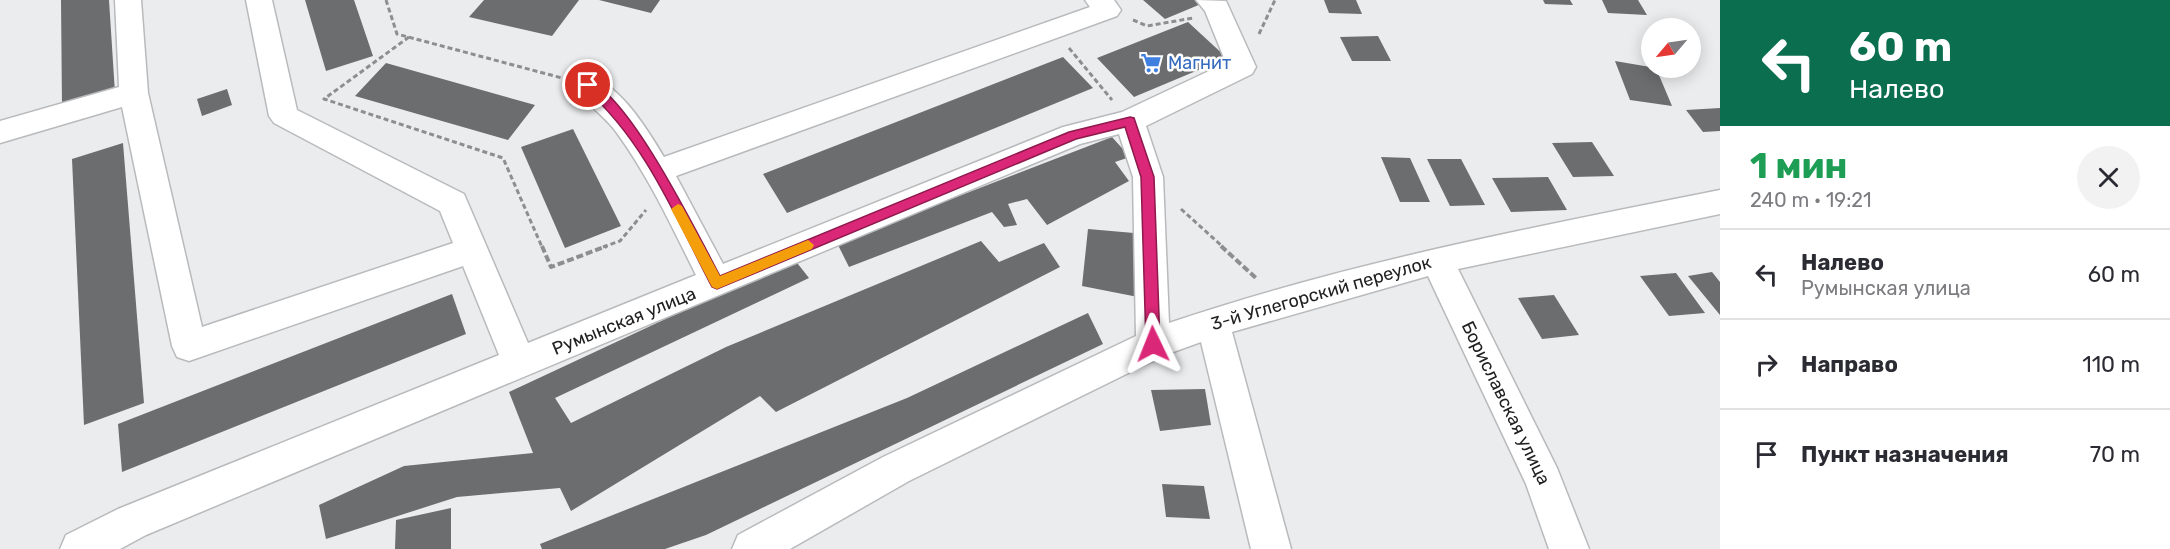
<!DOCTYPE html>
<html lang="ru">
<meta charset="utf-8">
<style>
:root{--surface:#fff;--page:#f2f2f3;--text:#2b2b33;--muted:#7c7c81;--line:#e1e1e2}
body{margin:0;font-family:Rubik,sans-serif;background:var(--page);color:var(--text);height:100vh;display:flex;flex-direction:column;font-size:22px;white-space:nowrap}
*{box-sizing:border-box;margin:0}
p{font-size:20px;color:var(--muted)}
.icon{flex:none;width:33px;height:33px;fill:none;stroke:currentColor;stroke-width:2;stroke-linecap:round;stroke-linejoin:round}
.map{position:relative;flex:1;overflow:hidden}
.side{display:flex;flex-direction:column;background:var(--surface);width:450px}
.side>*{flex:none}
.top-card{background:#0b6e4f;color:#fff;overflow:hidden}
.needle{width:39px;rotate:241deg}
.controls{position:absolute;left:1641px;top:18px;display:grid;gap:12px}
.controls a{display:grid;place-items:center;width:60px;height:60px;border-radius:50%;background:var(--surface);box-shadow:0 3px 15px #0003;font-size:30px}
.pin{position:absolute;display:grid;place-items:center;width:51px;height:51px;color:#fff;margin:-26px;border:3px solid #fff;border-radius:50%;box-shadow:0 2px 6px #0007}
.me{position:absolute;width:66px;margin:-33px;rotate:358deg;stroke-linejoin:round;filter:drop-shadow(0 0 4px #0008)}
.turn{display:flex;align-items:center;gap:21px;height:126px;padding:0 30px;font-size:27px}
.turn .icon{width:78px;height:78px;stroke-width:2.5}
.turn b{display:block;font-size:42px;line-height:51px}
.round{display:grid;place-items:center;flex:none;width:63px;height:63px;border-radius:32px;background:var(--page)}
.headline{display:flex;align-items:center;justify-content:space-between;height:102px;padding:0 30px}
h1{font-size:36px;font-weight:700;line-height:45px;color:#1e9e55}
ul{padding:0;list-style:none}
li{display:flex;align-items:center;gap:18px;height:90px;padding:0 30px;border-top:2px solid var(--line)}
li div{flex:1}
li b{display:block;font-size:22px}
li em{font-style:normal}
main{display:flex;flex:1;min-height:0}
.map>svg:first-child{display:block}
</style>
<main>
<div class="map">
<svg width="1720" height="549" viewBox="0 0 1720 549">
<rect width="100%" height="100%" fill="#ebecee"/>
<path fill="#6c6d6f" d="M61 0H109L115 93 62 108Z
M305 0H354L373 56 326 71Z
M484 0H579L552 36 469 17Z
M599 0H660L651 13Z
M1143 0H1197L1201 4 1165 19Z
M1324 0H1356L1362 14 1329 13Z
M1543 0H1570L1573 5 1545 4Z
M1602 0H1638L1647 15 1608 13Z
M1188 22 1227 58 1134 97 1097 58Z
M1378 36 1391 61H1352L1340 37Z
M1063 57 1093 88 787 213 763 174Z
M1615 61 1656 68 1672 106 1630 100Z
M386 63 535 105 508 140 355 96Z
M227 89 232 105 202 116 197 99Z
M1720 108V131L1703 132 1686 110Z
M573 129 621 226 565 248 521 147Z
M1112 137 1130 157 1115 162 1129 181 1047 225 1027 199 1008 204 1017 225 1004 227 992 212 849 267 837 243Z
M1592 142 1614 176 1573 177 1552 143Z
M123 143 144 403 84 425 72 159Z
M1381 157 1410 158 1430 202H1400Z
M1427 159H1461L1485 205 1450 206Z
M1548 177 1567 210 1511 212 1492 178Z
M1088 229 1134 233 1138 297 1082 286Z
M981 241 999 262 1044 243 1060 267 776 412 760 396 571 511 560 488 457 497 326 539 319 505 404 466 533 453 509 392 794 259 809 278 555 398 571 423 726 347Z
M1712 272 1720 282V315L1688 276Z
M1676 273 1705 313 1669 316 1640 276Z
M452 294 466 334 122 472 118 424Z
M1554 295 1579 335 1542 339 1518 298Z
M1088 313 1103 344 706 535 665 549H542L540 544 907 398Z
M1205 389 1211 425 1160 431 1151 390Z
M1162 484 1204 486 1210 519 1166 517Z
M451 508V549H395L396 520Z"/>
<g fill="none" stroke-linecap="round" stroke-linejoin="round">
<g stroke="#b9babc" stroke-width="3">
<path id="minor" d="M115 0H141L148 93 202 327 453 243 440 211 274 123 269 116 246 0H272L297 110 464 194 528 343 696 275C672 227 649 177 617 133 605 116 584 103 574 85L578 78C611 68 649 132 664 157L1090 7 1085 0H1114L1121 10 1117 16 676 176 723 264 1063 127 1122 112 1226 63 1205 11 1196 0 1226 1 1256 67 1252 74 1146 126 1163 177 1169 323C1349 262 1535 227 1720 190V214L1458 269 1557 468 1589 549H1549L1526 484 1428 276 1232 332 1291 549H1251L1201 342 1165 355 909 481 790 549H732L738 535 883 457 1136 336 1133 177 1119 134 1080 144 146 535 120 549H60L66 535 118 509 499 355 463 266 189 361 177 357 172 346 122 107 0 143V121L119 87Z"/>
</g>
<path stroke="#8d8e8f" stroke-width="3" stroke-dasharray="5 3" stroke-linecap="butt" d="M386 0 397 34 562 78
M1133 20 1147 26 1193 18
M1259 34 1275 0
M409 37 324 99 503 158 542 247
M1069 48 1112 100
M1181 209 1223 247
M603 247 620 241 646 210"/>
<path stroke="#8d8e8f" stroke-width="4" stroke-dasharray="7 3" stroke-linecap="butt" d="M542 246 551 267 607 246
M1221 246 1257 279"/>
<use href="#minor" fill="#fff" fill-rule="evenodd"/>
</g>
<path fill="#db2777" stroke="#8e194d" stroke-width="1.5" d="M588 81C629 94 698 235 720 276L1069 132 1130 117 1134 118 1154 177 1160 344 1153 350 1146 344 1141 177 1125 127 1076 139 717 289 712 287C676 218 644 139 584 88V82Z"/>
<path fill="#f59e0b" d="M678 204 682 206 720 276 808 240 814 245 812 249 717 289 712 287 671 209Z"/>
<defs>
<g id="supermarket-bare" transform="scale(1.62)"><path d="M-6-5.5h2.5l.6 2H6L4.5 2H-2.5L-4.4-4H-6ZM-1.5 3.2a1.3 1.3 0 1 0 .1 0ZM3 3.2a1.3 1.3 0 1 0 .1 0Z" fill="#3f7fe0" stroke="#fff" stroke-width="2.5" paint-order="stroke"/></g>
</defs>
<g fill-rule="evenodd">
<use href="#supermarket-bare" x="1151" y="63"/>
</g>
<g text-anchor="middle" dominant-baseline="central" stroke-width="5" stroke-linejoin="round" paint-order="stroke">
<g font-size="18" fill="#366cbe" stroke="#fff" text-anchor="start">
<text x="1168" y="63">Магнит</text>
</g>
<g font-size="18" fill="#212122" stroke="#fff">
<text transform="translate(1321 293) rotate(-16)">3-й Углегорский переулок</text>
<text transform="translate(624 321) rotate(-22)">Румынская улица</text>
<text transform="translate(1506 403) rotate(64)">Бориславская улица</text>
</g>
</g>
</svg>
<div class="controls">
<a><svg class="needle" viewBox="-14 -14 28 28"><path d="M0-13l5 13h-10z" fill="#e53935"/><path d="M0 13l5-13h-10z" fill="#7c7c81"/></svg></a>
</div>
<div class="pin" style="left:588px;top:85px;background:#d93025"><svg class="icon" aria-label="arrive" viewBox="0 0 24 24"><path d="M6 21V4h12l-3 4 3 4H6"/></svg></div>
<svg class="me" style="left:1153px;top:344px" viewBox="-20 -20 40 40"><path d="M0-17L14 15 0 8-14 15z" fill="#db2777" stroke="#fff" stroke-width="4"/></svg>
</div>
<section class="side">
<div class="top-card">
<div class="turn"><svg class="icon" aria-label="left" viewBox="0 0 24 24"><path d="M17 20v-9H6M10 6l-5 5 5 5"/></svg><div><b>60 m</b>Налево</div></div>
</div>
<div class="headline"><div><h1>1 мин</h1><p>240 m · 19:21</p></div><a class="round"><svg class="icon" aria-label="close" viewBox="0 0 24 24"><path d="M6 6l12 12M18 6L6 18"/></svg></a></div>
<ul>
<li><svg class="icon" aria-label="left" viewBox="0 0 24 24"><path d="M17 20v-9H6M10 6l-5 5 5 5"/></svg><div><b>Налево</b><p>Румынская улица</p></div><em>60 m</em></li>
<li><svg class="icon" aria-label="right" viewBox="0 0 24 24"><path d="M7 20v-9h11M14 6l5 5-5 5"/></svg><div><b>Направо</b></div><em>110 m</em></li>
<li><svg class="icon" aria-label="arrive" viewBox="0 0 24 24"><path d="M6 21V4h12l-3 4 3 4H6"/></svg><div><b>Пункт назначения</b></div><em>70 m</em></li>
</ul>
</section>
</main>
